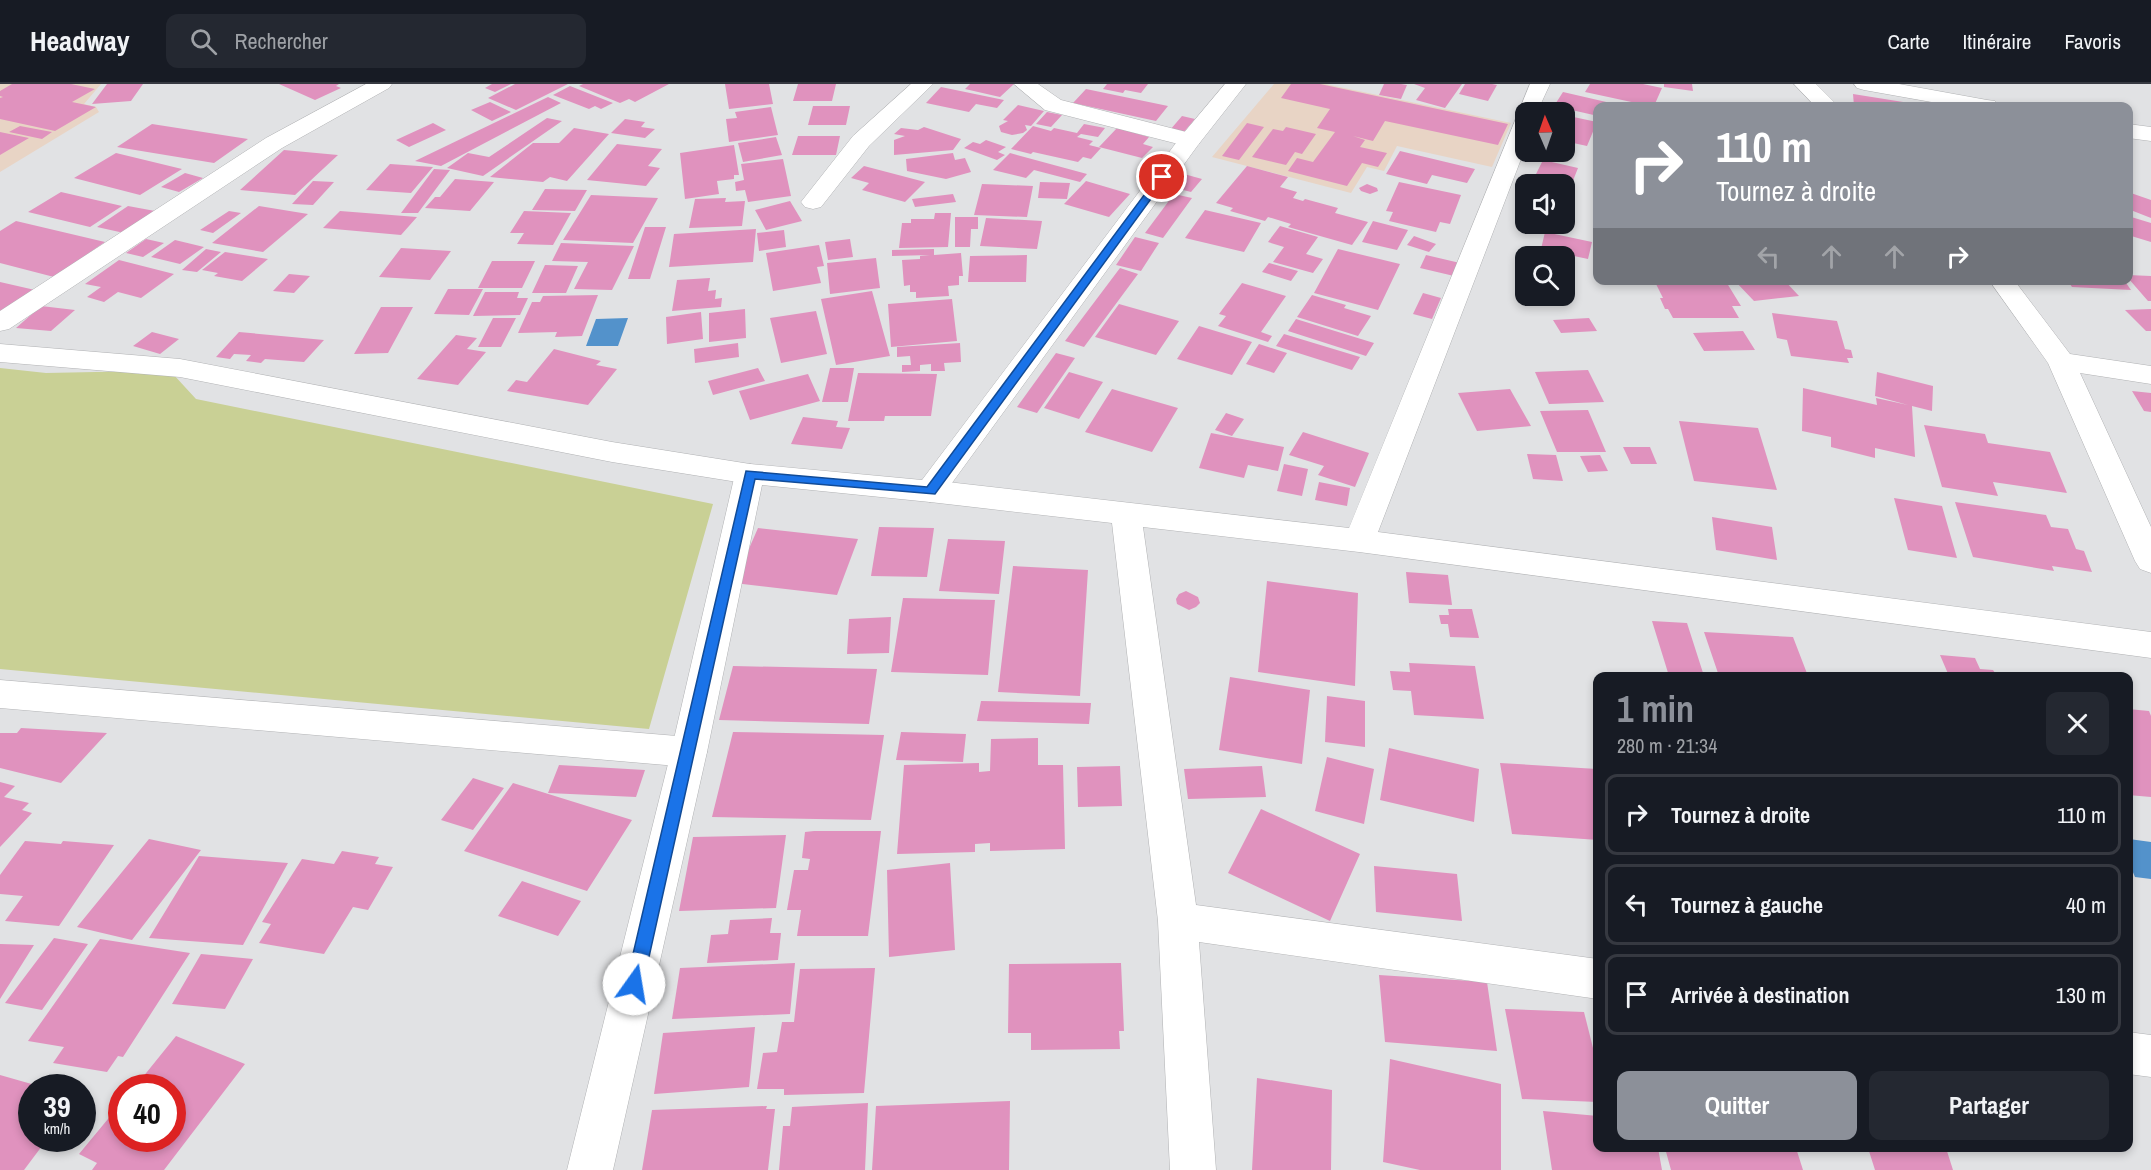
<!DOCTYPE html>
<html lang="fr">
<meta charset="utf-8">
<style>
:root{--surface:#171b24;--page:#242831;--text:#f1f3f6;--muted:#9ea1a6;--line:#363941;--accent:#8c9099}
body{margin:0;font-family:"Archivo Narrow",sans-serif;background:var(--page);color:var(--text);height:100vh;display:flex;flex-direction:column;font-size:22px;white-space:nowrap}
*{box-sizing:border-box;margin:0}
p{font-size:20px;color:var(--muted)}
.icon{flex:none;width:33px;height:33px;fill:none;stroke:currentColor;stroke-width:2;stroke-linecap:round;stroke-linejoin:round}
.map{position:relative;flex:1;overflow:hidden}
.side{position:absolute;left:1593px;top:588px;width:540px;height:480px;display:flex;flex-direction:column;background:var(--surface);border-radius:12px;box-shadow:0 3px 9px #0003}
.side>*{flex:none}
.hud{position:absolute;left:1593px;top:18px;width:540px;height:183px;border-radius:12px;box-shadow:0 3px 9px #0003;background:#8c9099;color:#fff;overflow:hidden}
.needle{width:39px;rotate:358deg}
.controls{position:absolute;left:1515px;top:18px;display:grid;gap:12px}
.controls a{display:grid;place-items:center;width:60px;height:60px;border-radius:12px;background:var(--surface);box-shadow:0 3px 9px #0003;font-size:30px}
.speed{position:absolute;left:18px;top:990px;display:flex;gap:12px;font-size:30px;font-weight:700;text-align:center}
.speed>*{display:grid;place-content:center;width:78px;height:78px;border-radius:50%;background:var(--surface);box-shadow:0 3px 9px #0003;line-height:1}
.speed small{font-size:15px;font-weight:400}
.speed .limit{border:9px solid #d22;background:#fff;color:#111}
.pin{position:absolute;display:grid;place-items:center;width:51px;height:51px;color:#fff;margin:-26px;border:3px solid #fff;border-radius:50%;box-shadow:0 2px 6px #0007}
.me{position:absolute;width:66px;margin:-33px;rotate:13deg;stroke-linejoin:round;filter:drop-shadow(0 0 4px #0008)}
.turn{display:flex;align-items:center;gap:21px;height:126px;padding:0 24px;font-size:27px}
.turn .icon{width:78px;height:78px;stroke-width:2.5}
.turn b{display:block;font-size:42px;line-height:51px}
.lanes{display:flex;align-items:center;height:57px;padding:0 24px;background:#0003;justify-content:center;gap:30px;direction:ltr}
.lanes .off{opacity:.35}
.round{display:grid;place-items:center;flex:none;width:63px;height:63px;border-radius:12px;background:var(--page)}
.overview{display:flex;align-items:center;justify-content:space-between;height:102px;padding:0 24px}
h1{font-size:36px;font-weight:700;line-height:45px;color:var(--accent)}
.primary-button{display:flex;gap:12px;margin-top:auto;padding:12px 24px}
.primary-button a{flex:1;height:69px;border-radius:12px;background:var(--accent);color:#fff;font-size:24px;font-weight:700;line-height:69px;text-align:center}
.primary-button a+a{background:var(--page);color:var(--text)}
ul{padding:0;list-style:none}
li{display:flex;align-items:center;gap:18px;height:81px;margin:0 12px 9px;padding:0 12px;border:3px solid var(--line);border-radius:12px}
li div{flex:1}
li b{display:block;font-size:22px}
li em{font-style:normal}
header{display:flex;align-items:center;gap:36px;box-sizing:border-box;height:84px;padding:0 30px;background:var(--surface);border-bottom:2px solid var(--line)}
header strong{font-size:28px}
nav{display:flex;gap:33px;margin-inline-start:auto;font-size:21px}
.search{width:420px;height:54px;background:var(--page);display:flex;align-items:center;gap:15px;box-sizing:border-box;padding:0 21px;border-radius:12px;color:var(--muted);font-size:22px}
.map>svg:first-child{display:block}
</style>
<header>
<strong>Headway</strong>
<div class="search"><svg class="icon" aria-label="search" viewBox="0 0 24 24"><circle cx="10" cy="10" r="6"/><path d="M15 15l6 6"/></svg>Rechercher</div>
<nav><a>Carte</a><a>Itinéraire</a><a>Favoris</a></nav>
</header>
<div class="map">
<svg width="2151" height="1086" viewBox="0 0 2151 1086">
<rect width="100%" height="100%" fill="#e1e2e4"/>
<path fill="#e8d4c5" d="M0 0H101L84 20 96 23 99 28 0 88Z
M1274 0H1325L1511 39 1492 83 1397 62 1384 87 1367 83 1351 109 1212 73Z"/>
<path fill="#c9d095" d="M0 284 46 289 145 287 173 290 196 315 713 420 649 645 0 585Z"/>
<path fill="#5392cb" d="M628 234 618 262H586L596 235Z
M2129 755 2151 758V795L2135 793 2129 779Z"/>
<path fill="#e092be" d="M12 0H71L95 5 72 18 96 23 55 47 0 35V14L3 13 0 12V7Z
M107 0H143L131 17 92 20Z
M279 0H339L336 2 341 4 315 16Z
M492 0H511L495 8 485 4Z
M515 0H568L516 26 488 14Z
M583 0H669L635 18 629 15 620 19 579 2Z
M725 0H769L773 20 729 25Z
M798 0H836L832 17H793Z
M970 0H1014L1000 13 965 5Z
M1107 0H1148L1141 9 1125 6 1123 9 1103 5Z
M1291 0H1320L1508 40 1498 61 1385 37 1373 57 1353 52 1365 56 1360 63 1387 69 1378 83 1362 79 1347 102 1288 87 1297 74 1313 78 1335 48 1317 44 1330 25 1281 14Z
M1384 0H1401L1407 1 1401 15 1379 11Z
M1414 0H1462L1445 24 1416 16 1425 4Z
M1465 0H1492L1497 1 1488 17 1459 10Z
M1590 0H1643L1662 4 1654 22H1650L1585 8Z
M1664 0H1692L1693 7 1664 3Z
M570 2 613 19 601 25 595 22 589 25 553 11Z
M941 3 1004 16 997 24 976 20 969 28 926 19Z
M1086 5 1168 22 1156 37 1073 19Z
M1563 8 1615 20 1613 22H1598V32L1554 22Z
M1853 10 1922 21H1936V22H1854Z
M548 13 561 19 441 82 415 77Z
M490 18 511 28 492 37 471 26Z
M1018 21 1044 27 1031 42 1025 41 1027 46 1023 49 1012 51 1001 48 999 42 1008 37 1003 36Z
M813 22H850L846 41H808Z
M771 23 778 51 729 58 726 35 737 34 735 28Z
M1047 28 1062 31 1051 43 1036 40Z
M1564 31 1597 38 1587 62 1564 57Z
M1182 32 1195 35 1183 49 1170 46Z
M547 34 562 37 483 92 447 84 468 69 489 73Z
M625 35 645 38 641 43 655 45 645 54 611 49Z
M433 39 446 46 409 63 396 56Z
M1247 39 1264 43 1239 76 1222 72Z
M152 40 248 55 214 79 117 63Z
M1084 40 1105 44 1098 53 1081 50 1077 53 1093 57 1089 61 1101 64 1091 75 1083 73 1078 78 1033 68 1031 70 1011 65 1033 42 1051 47 1054 44 1077 49Z
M20 42 52 48 42 55 9 48Z
M924 43 961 55 953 66 894 71V56L905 52 894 50 901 44 918 46Z
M1286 43 1316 50 1302 70 1295 68 1286 81 1252 73 1273 45 1283 47Z
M574 44 609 50 567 97 550 93 543 98 490 93 533 59H559Z
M1117 44 1149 53 1143 60 1153 63 1142 74 1099 63Z
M0 48 29 54 0 71Z
M798 52H840L836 71H792Z
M776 53 782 71 743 78 738 59Z
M986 56 1006 63 998 68 1005 71 997 76 964 64 973 58 980 60Z
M617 60 662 65 648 82 660 84 646 102 587 96Z
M734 61 739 91H734V95L717 97 719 110 685 115 680 69Z
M284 66 338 71 295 111 240 106Z
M1400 67 1475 85 1467 99 1432 91 1427 100 1386 90Z
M116 69 182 85 140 111 74 94Z
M953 69 955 76 965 74 971 88 946 95 907 87 906 75Z
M1010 69 1087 90 1080 98 1034 86 1026 94 993 86Z
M783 75 791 112 748 118 745 106 736 107 735 98 744 96 741 80Z
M1543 76 1578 84 1572 99 1536 90Z
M390 80 433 83 411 109 366 106Z
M864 82 925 98 905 118 862 106 869 99 851 94Z
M1247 82 1288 93 1280 103 1297 108 1293 114 1303 117 1305 115 1338 124 1335 129 1368 138 1352 161 1288 143 1291 140 1268 133 1265 137 1230 127 1233 124 1216 119Z
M434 85 450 86 418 129H401Z
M185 89 203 94 179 108 161 103Z
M1184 90 1202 95 1191 108 1172 103Z
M455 95 494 98 470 127 425 124 435 113H440Z
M313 97 334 98 313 121 292 120Z
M1086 97 1130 110 1109 133 1064 120Z
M1040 98 1070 99 1067 115 1038 114Z
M1399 98 1461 111 1450 140 1440 138 1436 148 1389 137 1393 128 1386 127Z
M982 100 1033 102 1027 133 974 131Z
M1367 100 1377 104 1378 107 1370 110 1361 107 1359 104Z
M545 105 587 106 575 127 532 126Z
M61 108 122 122 90 143 28 128Z
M2128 108 2151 116V134L2128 125Z
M953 110 956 118 915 123 912 115Z
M1174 110 1192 114 1163 154 1145 149Z
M591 111 658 114 633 159 563 156Z
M726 114 725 118 745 117 742 142 689 144 695 115Z
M790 117 802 137 766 146 755 126Z
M128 122 155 127 124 149 97 143Z
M259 122 308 130 263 168 212 159Z
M1205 126 1261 139 1244 168 1185 154Z
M229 127 241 129 213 149 200 146Z
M340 127 417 133 401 151 323 144Z
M524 127 571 129 553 161 517 160 524 149H510Z
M935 129H951L948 163 899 164 902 139H911V135H934Z
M2128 132 2151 139V158L2128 151Z
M955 133H978V145H971L970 163H955Z
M986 134 1042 137 1037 165 980 162Z
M16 137 105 158 54 193 0 179V147Z
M1373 137 1408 146 1397 166 1362 158Z
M1280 142 1318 153 1306 170 1323 175 1313 189 1273 178 1284 163 1268 158Z
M645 143H666L650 195H628Z
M756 145 753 178 669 183 674 150Z
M784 146 786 163 759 167 757 149Z
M1545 148 1592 158 1588 175 1541 165Z
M1414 152 1436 160 1429 168 1407 161Z
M1135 153 1159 159 1141 187 1116 181Z
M146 155 164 159 143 173 126 169Z
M850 155 853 173 828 176 825 158Z
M175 156 204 163 180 180 151 173Z
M561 159 634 162 612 206 574 205 588 178 552 177Z
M819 161 824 182 817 183 821 199 773 207 766 169Z
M401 164 451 167 430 196 379 193Z
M206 165 221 168 197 188 182 186Z
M934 165V171L961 169 963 192H959V201L948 202 949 212 916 214V208H910V201L904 202 902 176 920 175V172L930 171 892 172V166Z
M1338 165 1400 180 1378 226 1314 209Z
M225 168 268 175 242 197 214 192 218 189 202 186Z
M1027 171 1026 198H968L970 172Z
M1426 171 1460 179 1454 192 1420 184Z
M876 174 880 204 830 210 827 179Z
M119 176 174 190 141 214 118 208 104 218 87 213 101 203 85 200Z
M492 177H535L522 204H478Z
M1269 179 1298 187 1291 197 1262 188Z
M545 181 578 182 566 209H532Z
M1120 184 1138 190 1084 263 1065 257Z
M289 190 310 192 294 209 273 207Z
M2128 191 2151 192V217H2148L2128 194Z
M710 194 708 207 716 206 715 215 722 214 721 223 672 227 677 196Z
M1654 196H1725L1741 222H1732L1739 234H1673L1668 225H1665L1660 214H1663Z
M1734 196H1784L1799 212 1754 217Z
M2067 196H2124L2131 206 2072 203Z
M0 198 35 206 0 230Z
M1242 199 1286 212 1261 248 1272 252 1268 258 1218 242 1226 232 1219 230Z
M448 205H483L469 231 434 230Z
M872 207 890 272 836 281 821 215Z
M485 208H519L517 214H528L520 231 473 232Z
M1423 209 1441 214 1432 235 1413 230Z
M598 211 582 252 555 253 557 248 518 249 532 218H540L543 212Z
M1312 211 1346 221 1344 224 1371 232 1358 252 1297 233Z
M952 215 957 257 891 263 888 220Z
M1119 220 1179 237 1156 271 1095 253Z
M41 222 75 226 51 247 16 244Z
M381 223H413L388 269 354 270Z
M745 225 746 254 709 258V229Z
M2151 225V247H2146L2125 226Z
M816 227 827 270 781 279 770 234Z
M701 228 703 255 667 260 666 233Z
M1772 229 1837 237 1845 265 1851 266 1853 274H1847L1849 279 1791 272 1787 256 1777 254Z
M493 234H516L501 263H478Z
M1589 234 1597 247 1561 249 1553 236Z
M1296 235 1374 259 1366 272 1288 247Z
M1199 242 1252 258 1232 291 1177 275Z
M1743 247 1755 266 1704 267 1693 249Z
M152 248 179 255 160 270 133 262Z
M239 248 324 256 304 278 265 275 261 279 246 277 251 271 234 270 230 275 216 273Z
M1284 250 1360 273 1352 286 1276 262Z
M456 251 477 254 467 265 486 268 458 301 417 295Z
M738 259 739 273 695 279 694 265Z
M960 259 961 278 944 279 945 287H931V280L920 281V287L902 288V281H911L910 272 897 273V263Z
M1259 260 1287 269 1274 289 1246 280Z
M554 265 601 277 596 281 617 285 588 321 507 307 516 296 527 298Z
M1056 269 1075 274 1037 329 1017 323Z
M758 284 765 297 713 311 708 297Z
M830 284H854L848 318H822Z
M1588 286 1604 318 1549 320 1535 288Z
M1069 288 1103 298 1079 335 1044 324Z
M1877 288 1933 302 1932 327 1912 322 1915 373 1875 364V374L1831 363V353L1802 347 1803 304 1877 321 1876 314 1908 321 1875 312Z
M858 289 937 290 931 332H885L884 337H848Z
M808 290 820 317 750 336 739 307Z
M1112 305 1178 324 1152 368 1085 348Z
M1510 305 1531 342 1477 347 1458 309Z
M2132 307 2151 309V328L2144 327Z
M1588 326 1606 368H1557L1540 327Z
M1226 329 1244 335 1232 352 1215 346Z
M803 333 838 337 836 343 850 344 842 365 791 360Z
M1679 337 1758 344 1777 406 1694 397Z
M1924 341 1985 350 1988 359 2050 368 2067 409 1993 398 1998 412 1942 403Z
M1303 348 1369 369 1355 403 1318 391 1324 382 1289 371Z
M1211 349 1284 363 1278 387 1248 381 1244 394 1199 384Z
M1623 363H1650L1657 380H1631Z
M1527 370 1556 371 1563 397 1533 395Z
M1600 371 1608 387 1588 388 1580 372Z
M1284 380 1308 385 1302 412 1277 407Z
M1319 398 1350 404 1347 422 1315 416Z
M1894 414 1942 422 1957 474 1908 466Z
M1955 418 2046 431 2051 443 2068 445 2076 465 2084 467 2092 488 2052 482 2054 487 1973 473Z
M1712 433 1772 443 1777 476 1716 466Z
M879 443 934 444 927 493 871 492Z
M758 444 858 455 837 511 734 499Z
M948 455 1005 457 999 510 939 507Z
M1013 482 1088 486 1080 612 998 608Z
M1406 488 1448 491 1452 521 1409 519Z
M1267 497 1358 509 1355 602 1258 588Z
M1186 507 1198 513 1200 519 1196 523 1189 526 1177 520 1176 515 1179 510Z
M903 514 995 516 988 591 891 588Z
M1448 525H1472L1479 554 1450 553 1448 540H1441L1439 531H1449Z
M891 533 889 569 847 570 849 535Z
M1652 537 1687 539 1704 592H1669Z
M1704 548 1793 553 1808 592H1719Z
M1940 571 1975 574 1980 585 1993 586 1997 592H1949Z
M1409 579 1475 582 1484 635 1414 631 1411 607 1393 606 1390 587 1410 588Z
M733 582 877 585 869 640 719 636Z
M1230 593 1310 606 1302 680 1219 666Z
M1327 612 1365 617V663L1325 658Z
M981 617 1091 619 1089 640 977 637Z
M2128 625 2149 627 2151 632V713L2128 711Z
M21 644 107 649 61 699 0 684V649H17Z
M733 648 884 651 871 736 712 733Z
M901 648 966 650 963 678 896 676Z
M1038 654V681H1063L1065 765 990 767V759L975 760V768L897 770 904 681 979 679V688L990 687 991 655Z
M1389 664 1479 685 1474 738 1380 716Z
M1327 673 1374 685 1364 740 1315 727Z
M1500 679 1597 685 1598 756 1512 750Z
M559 681 645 686 636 713 548 709Z
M1120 682 1122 722 1078 723 1077 683Z
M1262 682 1266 713 1188 715 1184 685Z
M473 694 504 704 473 746 441 736Z
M0 698 15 702 4 713 29 719 22 726 32 729 0 763Z
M513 699 632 736 587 807 464 767Z
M1261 725 1360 770 1330 837 1228 789Z
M814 747H881L868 852H797L801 826H787L794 786H808L810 775 802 774 805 748Z
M786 751 776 824 679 827 693 753Z
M149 755 201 766 132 856 77 843Z
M25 757 61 760 63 757 114 761 59 842 5 837 23 812 0 810V791Z
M342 767 379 773 375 780 393 783 368 826 353 823 324 870 259 859 271 840 262 838 302 775 334 780Z
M199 772 288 779 243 861 149 854Z
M950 779 955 866 889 873 887 786Z
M1374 782 1457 790 1462 837 1376 828Z
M522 797 581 817 558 852 498 832Z
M772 834 770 849H781L778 876 707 879 711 851 728 850 730 836Z
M54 854 88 860 42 926 5 919Z
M100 855 190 869 123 973 118 972 107 988 53 979 64 963 28 957Z
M0 860 34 861 0 915Z
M201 870 253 875 225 925 172 920Z
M795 879 790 930 672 935 680 884Z
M1121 879 1124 947H1119L1120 965 1031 966V949H1008L1009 880Z
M875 884 864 1009 784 1011V1005H757L763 969 777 968 782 938H794L800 885Z
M1379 891 1487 898 1497 967 1385 958Z
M1505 925 1584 928 1598 984V1018L1522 1015Z
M755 943 749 1003 654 1010 663 949Z
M176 952 245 980 164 1086H92L97 1079 79 1070 122 1018V1054H172V1004H134Z
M1390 975 1501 1000V1086H1420L1383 1078Z
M0 991 42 1003 32 1004V1054H48L24 1086H0Z
M1257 994 1332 1006 1331 1086H1252Z
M1010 1017 1009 1086H872L876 1022Z
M868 1019 865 1086H779L783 1042H790L792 1023Z
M767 1022 766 1025H775L768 1086H642L652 1026Z
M1543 1027 1598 1032V1064H1658L1662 1086H1552Z
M1665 1064H1796L1803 1086H1671Z
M1868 1064H1946L1953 1086H1875Z"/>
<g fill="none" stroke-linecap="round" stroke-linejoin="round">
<g stroke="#b1b2b4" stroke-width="1">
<path id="minor" d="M366 0H392L389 4 282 64 9 245 0 247V227L266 54Z
M911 0H933L869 62 821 123 813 125 805 123 801 118 853 52Z
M1014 0H1038L1061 16 1198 51 1201 56 1198 61 1190 63 1045 26Z
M1530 0H1550L1537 28H1526V62L1378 448 2151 548V574L1359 468 1143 443 1196 821 1598 875V915L1199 858 1216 1086H1170L1158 837 1112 439 930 418 919 414 915 407 919 400 930 396 1349 444Z
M1794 0H1816L1838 22H1815Z
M1989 196H2014L2070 270 2151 282V300L2080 289 2151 443V489L2140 485 2135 477 2048 279Z
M0 260 180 275 612 358 750 380 760 383 765 390 760 397 750 400 612 378 180 293 0 278Z
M0 596 689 653 702 657 707 668 702 679 689 683 0 624Z
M2128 948 2151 951V993L2128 990Z"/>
</g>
<g stroke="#b1b2b4" stroke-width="1">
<path id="tertiary" d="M1225 0H1246L1198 61 941 414 930 418 762 401 707 668 613 1086H567L671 668 735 390 740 383 750 380 922 396 1182 51Z
M1854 0H1899L1987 16 1995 17 1998 22H1954L1864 6 1857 4Z
M2128 40 2151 43V57L2128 54Z"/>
</g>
<use href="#minor" fill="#fff" fill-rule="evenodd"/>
<use href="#tertiary" fill="#fff" fill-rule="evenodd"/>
</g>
<path fill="#1a73e8" stroke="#114b97" stroke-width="1.5" d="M1159 91 1167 93 935 410 755 395 643 900 640 906 634 908 628 906 626 900 746 387 927 403Z"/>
</svg>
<div class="controls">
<a><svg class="needle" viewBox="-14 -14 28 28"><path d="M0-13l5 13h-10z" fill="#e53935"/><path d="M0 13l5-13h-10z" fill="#9ea1a6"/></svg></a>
<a><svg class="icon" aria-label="sound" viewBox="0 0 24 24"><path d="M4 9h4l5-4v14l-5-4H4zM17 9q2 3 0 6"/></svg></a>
<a><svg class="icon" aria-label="search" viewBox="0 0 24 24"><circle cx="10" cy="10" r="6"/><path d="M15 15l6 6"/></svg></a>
</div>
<div class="speed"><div>39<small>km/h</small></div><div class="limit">40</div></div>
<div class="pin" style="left:1162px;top:93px;background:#d93025"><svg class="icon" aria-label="arrive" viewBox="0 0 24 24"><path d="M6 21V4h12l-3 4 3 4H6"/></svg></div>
<svg class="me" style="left:634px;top:900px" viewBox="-20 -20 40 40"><circle r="19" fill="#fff"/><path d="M0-13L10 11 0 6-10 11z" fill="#1a73e8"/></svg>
<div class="hud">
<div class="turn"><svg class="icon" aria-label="right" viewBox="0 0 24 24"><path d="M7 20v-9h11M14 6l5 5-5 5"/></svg><div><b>110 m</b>Tournez à droite</div></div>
<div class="lanes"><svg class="icon off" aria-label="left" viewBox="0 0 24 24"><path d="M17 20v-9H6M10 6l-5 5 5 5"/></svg><svg class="icon off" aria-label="ahead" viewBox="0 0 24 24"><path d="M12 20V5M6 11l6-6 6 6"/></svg><svg class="icon off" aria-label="ahead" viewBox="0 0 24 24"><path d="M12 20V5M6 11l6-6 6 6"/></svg><svg class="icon" aria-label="right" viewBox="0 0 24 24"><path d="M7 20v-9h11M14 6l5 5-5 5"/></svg></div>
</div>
<section class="side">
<div class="overview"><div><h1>1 min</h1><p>280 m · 21:34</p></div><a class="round"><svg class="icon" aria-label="close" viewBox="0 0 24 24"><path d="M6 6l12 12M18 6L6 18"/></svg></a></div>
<ul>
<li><svg class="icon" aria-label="right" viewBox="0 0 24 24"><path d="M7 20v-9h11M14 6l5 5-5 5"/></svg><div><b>Tournez à droite</b></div><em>110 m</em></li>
<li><svg class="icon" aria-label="left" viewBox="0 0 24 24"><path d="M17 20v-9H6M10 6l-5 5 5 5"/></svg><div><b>Tournez à gauche</b></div><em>40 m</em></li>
<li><svg class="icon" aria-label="arrive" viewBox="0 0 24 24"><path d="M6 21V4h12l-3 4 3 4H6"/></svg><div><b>Arrivée à destination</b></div><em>130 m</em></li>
</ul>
<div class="primary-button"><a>Quitter</a><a>Partager</a></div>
</section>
</div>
